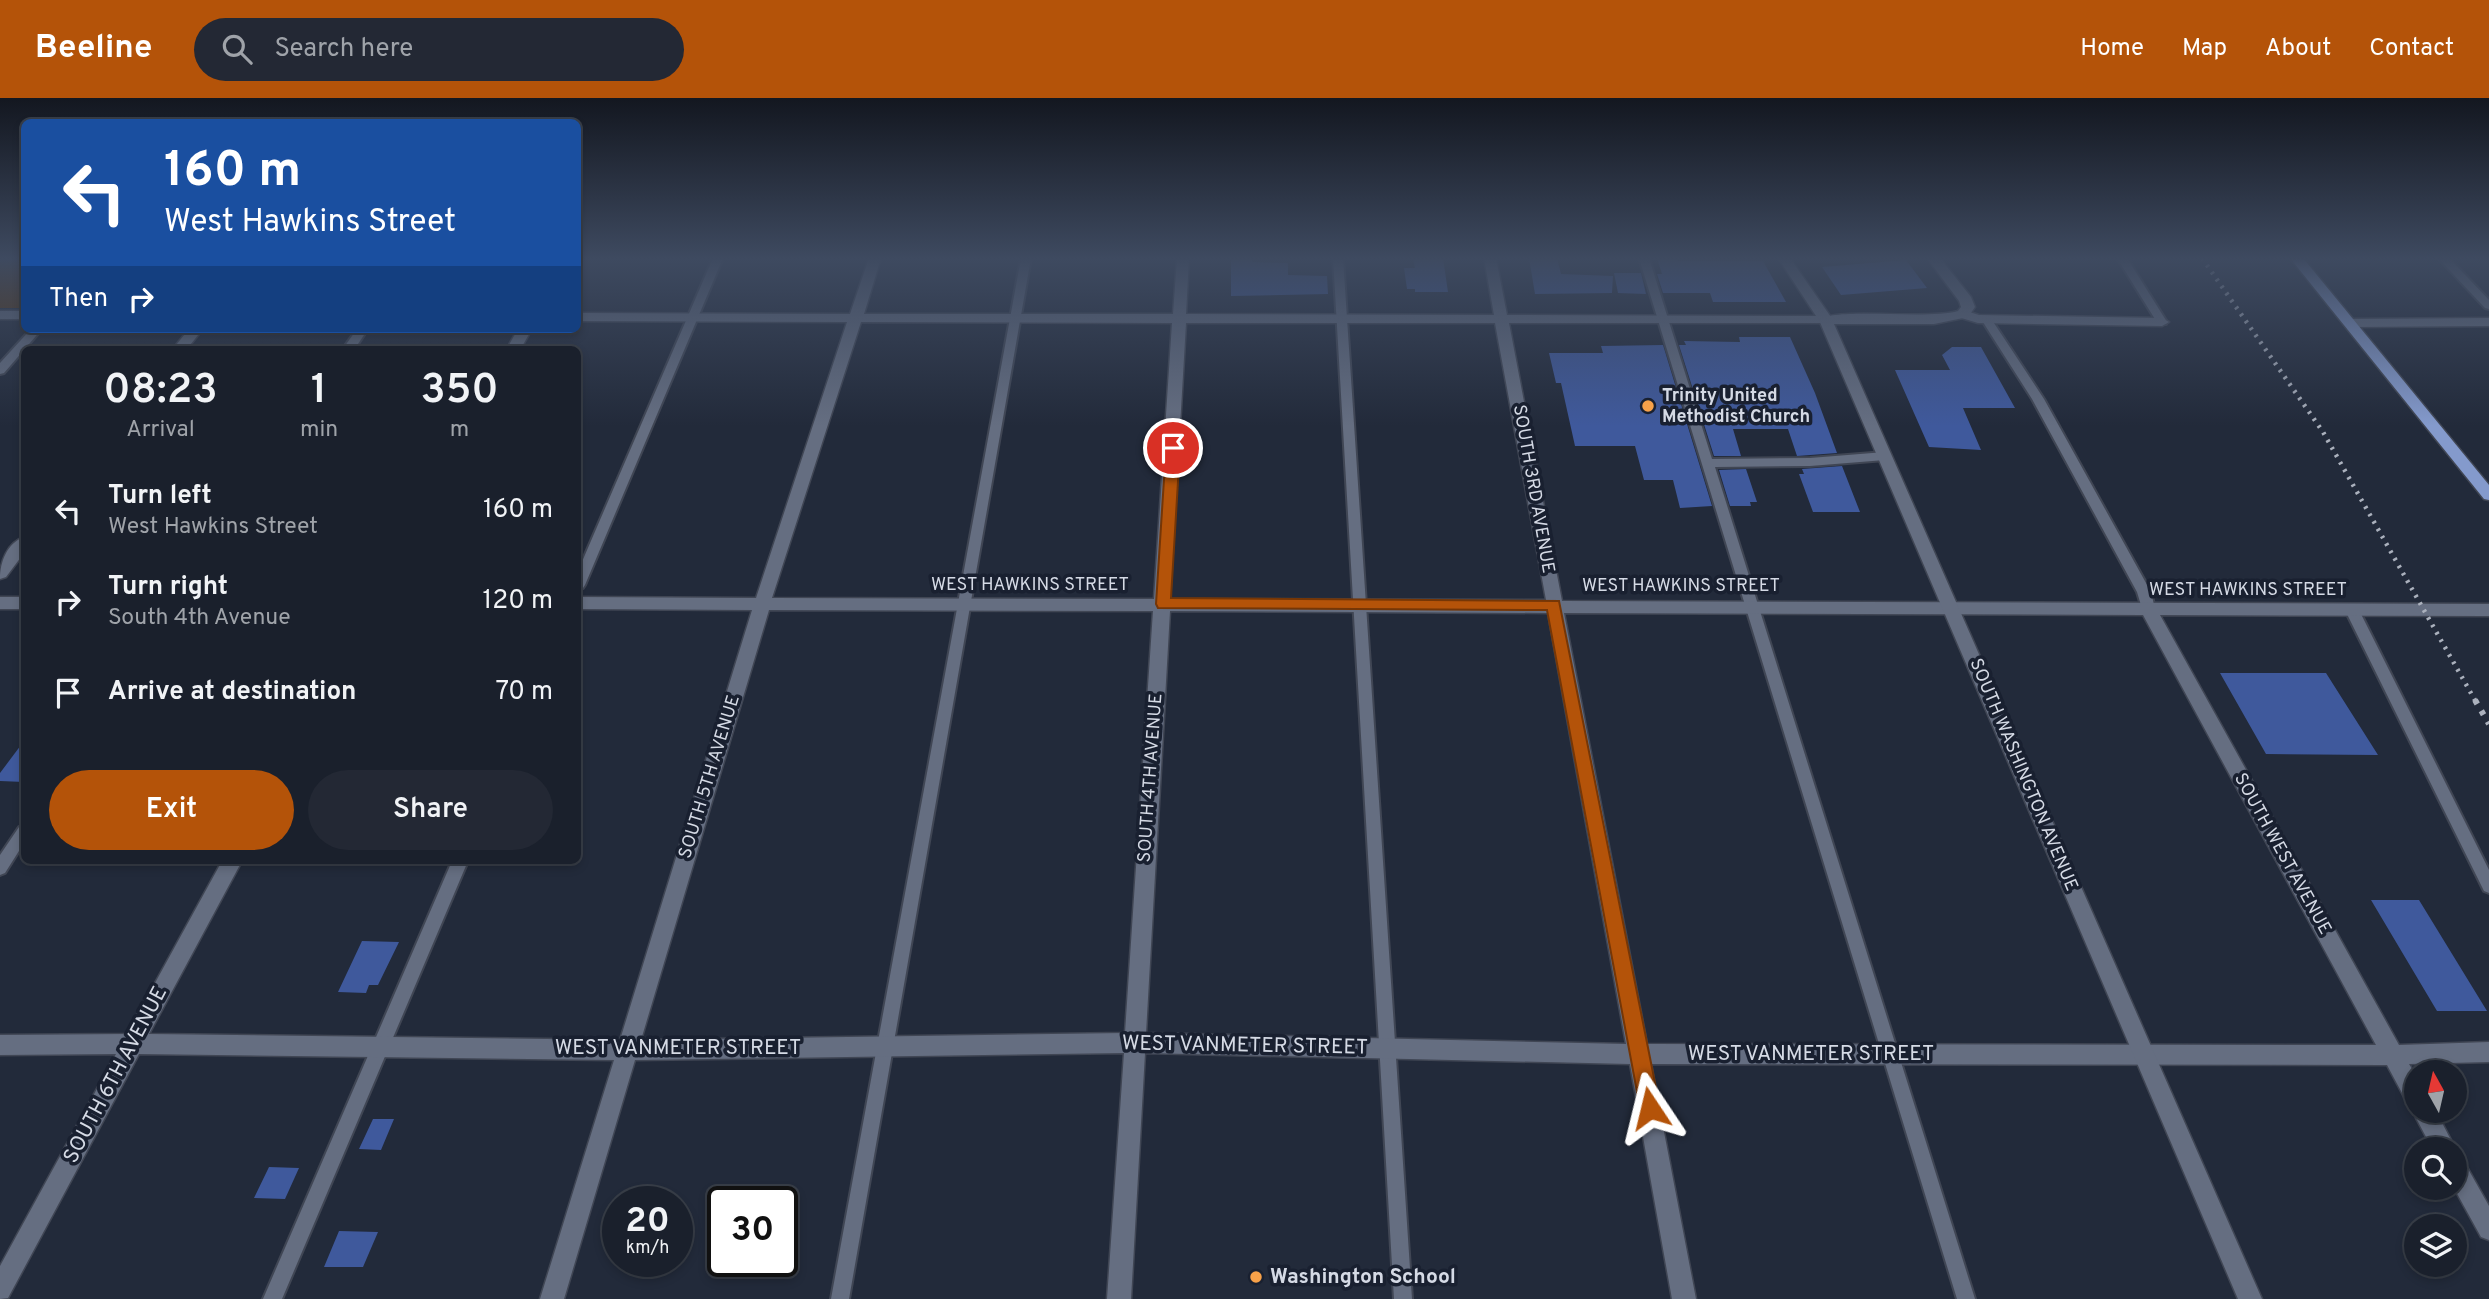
<!DOCTYPE html>
<style>
:root{--surface:#1a202c;--page:#232834;--text:#f1f3f6;--muted:#9fa3a9;--line:#383e48;--accent:#b45309}
body{margin:0;font-family:Overpass,sans-serif;background:var(--page);color:var(--text);height:100vh;display:flex;flex-direction:column;font-size:26px;white-space:nowrap}
*{box-sizing:border-box;margin:0}
p{font-size:23px;color:var(--muted)}
.icon{flex:none;width:38px;height:38px;fill:none;stroke:currentColor;stroke-width:2;stroke-linecap:round;stroke-linejoin:round}
.map{position:relative;flex:1;overflow:hidden}
.panel{position:absolute;left:21px;top:248px;width:560px;height:518px;display:flex;flex-direction:column;background:var(--surface);border-radius:10px;box-shadow:0 4px 10px #0003,0 0 0 2px var(--line)}
.panel>*{flex:none}
.hud{position:absolute;left:21px;top:21px;width:560px;height:214px;border-radius:10px;box-shadow:0 4px 10px #0003,0 0 0 2px var(--line);background:#1a4fa0;color:#fff;overflow:hidden}
.needle{width:46px;rotate:352deg}
.controls{position:absolute;left:2404px;top:962px;display:grid;gap:14px}
.controls a{display:grid;place-items:center;width:63px;height:63px;border-radius:50%;background:var(--surface);box-shadow:0 4px 10px #0003,0 0 0 2px var(--line);font-size:35px}
.speed{position:absolute;left:602px;top:1088px;display:flex;gap:14px;font-size:35px;font-weight:700;text-align:center}
.speed>*{display:grid;place-content:center;width:91px;height:91px;border-radius:50%;background:var(--surface);box-shadow:0 4px 10px #0003,0 0 0 2px var(--line);line-height:1}
.speed small{font-size:18px;font-weight:400}
.speed .limit{border:4px solid #111;border-radius:10px;background:#fff;color:#111}
.pin{position:absolute;display:grid;place-items:center;width:60px;height:60px;color:#fff;margin:-30px;border:4px solid #fff;border-radius:50%;box-shadow:0 2px 7px #0007}
.me{position:absolute;width:77px;margin:-38px;rotate:350deg;stroke-linejoin:round;filter:drop-shadow(0 0 5px #0008)}
.turn{display:flex;align-items:center;gap:24px;height:147px;padding:0 28px;font-size:32px}
.turn .icon{width:91px;height:91px;stroke-width:2.5}
.turn b{display:block;font-size:49px;line-height:60px}
.then{display:flex;align-items:center;height:66px;padding:0 28px;background:#0003;gap:14px;font-size:26px}
.eta{display:flex;justify-content:space-evenly;align-items:center;height:119px;text-align:center}
.eta b{font-size:42px;font-weight:600;line-height:49px}
.button{display:flex;gap:14px;margin-top:auto;padding:14px 28px}
.button a{flex:1;height:80px;border-radius:42px;background:var(--accent);color:#fff;font-size:28px;font-weight:600;line-height:80px;text-align:center}
.button a+a{background:var(--page);color:var(--text)}
ul{padding:0;list-style:none}
li{display:flex;align-items:center;gap:21px;height:91px;padding:0 28px}
li div{flex:1}
li b{display:block;font-size:26px}
li em{font-style:normal}
header{display:flex;align-items:center;gap:42px;box-sizing:border-box;height:98px;padding:0 35px;background:var(--accent);color:#fff}
header strong{font-size:33px}
nav{display:flex;gap:38px;margin-inline-start:auto;font-size:24px}
.search{width:490px;height:63px;background:var(--page);display:flex;align-items:center;gap:18px;box-sizing:border-box;padding:0 24px;border-radius:38px;color:var(--muted);font-size:26px}
.map>svg:first-child{display:block}
</style>
<header>
<strong>Beeline</strong>
<div class="search"><svg class="icon" aria-label="search" viewBox="0 0 24 24"><circle cx="10" cy="10" r="6"/><path d="M15 15l6 6"/></svg>Search here</div>
<nav><a>Home</a><a>Map</a><a>About</a><a>Contact</a></nav>
</header>
<div class="map">
<svg width="2489" height="1201" viewBox="0 0 2489 1201">
<rect width="100%" height="100%" fill="#222a3a"/>
<path fill="#583206" d="M0 160H24V210H0Z"/>
<path fill="#3f599c" d="M1231 160H1252V164L1288 165V177L1327 178 1328 196 1231 198Z
M1413 160H1443L1448 194H1415V191H1407L1404 170H1415Z
M1529 160H1557L1561 176 1613 178 1612 195 1535 196Z
M1657 160H1677L1678 163H1763L1786 204H1713L1710 195H1663L1657 176H1662Z
M1906 162 1927 190 1841 197 1822 169Z
M1614 175H1641L1646 196 1618 195Z
M1739 239H1790L1815 295 1837 355 1797 358 1788 331H1733L1741 358H1714L1679 247H1686L1684 243 1740 244Z
M1663 247 1712 408 1680 410 1673 382H1644L1635 348H1575L1561 285H1556L1549 255H1603L1601 248Z
M1952 249H1981L2015 310H1963L1981 352 1929 349 1895 272H1950L1942 257Z
M1842 368 1860 414H1813L1799 376H1804L1802 371Z
M1746 371 1757 404H1750L1751 408H1730L1719 372Z
M2220 575H2326L2378 657 2266 656Z
M24 643V684L0 683V675Z
M2371 802H2419L2487 913H2437Z
M362 843 399 844 378 887H369L366 895 338 894Z
M373 1021H394L381 1052 359 1051Z
M269 1069 299 1070 285 1101 254 1100Z
M339 1133 378 1134 363 1169H324Z"/>
<g fill="none" stroke-linecap="round" stroke-linejoin="round">
<g stroke="#404654" stroke-width="4">
<path id="service" d="M713 160H723L585 487 583 490 578 492V473Z
M1021 160H1031L849 1201H831Z
M1333 160H1343L1412 1201H1394Z
M1639 160H1649L1712 361 1810 360 1885 354 1891 358 1885 362 1810 368 1715 369 1975 1201H1957Z
M2117 160H2127L2167 224 2166 226H2158Z
M2438 160H2449L2489 202V211L2485 210Z
M1986 218 1990 219 2044 301 2151 494 2155 511 2153 514H2143L2137 494 2032 301 1981 221Z
M31 231H42L4 275 0 276V265Z
M357 231H368L354 252H342Z
M2352 507 2359 512 2489 772V795L2484 793 2345 512Z
M24 727V745L5 775 0 777V757L19 729Z
M452 763H468L282 1201H263Z"/>
</g>
<g stroke="#404654" stroke-width="3">
<path id="minor" d="M869 160H881L864 216H1173L1177 160H1189L1186 216 1494 217 1484 160H1496L1507 217 1816 218 1778 160H1790L1833 222 1831 225H1509L1562 503 2489 506V518L2160 517 2399 947 2489 944V964L2409 966 2417 979V1013H2436L2456 1052 2455 1054V1052H2433L2416 1020 2414 1010 2409 1008 2387 967 1651 966 1696 1201H1672L1630 966 1145 955 1131 1201H1107L1124 955 635 962 564 1201H540L614 962 139 956 8 1200 0 1201V1168L116 956 0 957V937L127 936 222 763H242L149 936 620 942 752 512 578 511V499L756 500 847 224 578 223V215L850 216ZM861 224 1172 225 1154 501 772 500ZM1186 225H1495L1546 502 1170 501ZM769 512 1153 513 1125 935 641 942ZM1170 513 1548 515 1626 946 1146 935ZM1564 515 2143 517 2376 947 1647 946Z
M1963 212 1979 217 2162 220 2169 224 2162 228 1978 225 1958 219V213Z
M0 213H24V221H0Z
M2489 220V228L2352 229 2345 225 2352 221Z
M189 231H203L186 252H172Z
M518 231H532L520 252H506Z
M24 439V455L6 479 0 481C0 464 7 445 24 439Z
M0 499H24V511H0Z
M2455 1059 2463 1062 2489 1108V1142L2481 1139 2454 1090Z"/>
</g>
<g stroke="#404654" stroke-width="3">
<path id="secondary" d="M1927 160H1940L1971 199 1975 209 1968 219 1934 226H1834L2262 1201H2238L1819 222C1834 209 1928 222 1958 213L1961 209 1959 203Z"/>
</g>
<g stroke="#404654" stroke-width="3">
<path id="primary" d="M2290 160H2303L2489 387V402L2484 401Z"/>
</g>
<use href="#service" fill="#656e81" fill-rule="evenodd"/>
<use href="#minor" fill="#656e81" fill-rule="evenodd"/>
<use href="#secondary" fill="#656e81" fill-rule="evenodd"/>
<use href="#primary" fill="#849acc" fill-rule="evenodd"/>
<path stroke="#abb1bd" stroke-width="4.5" stroke-dasharray="2.5 6" stroke-linecap="butt" d="M2202 160 2323 334 2476 604"/>
<path stroke="#abb1bd" stroke-width="6" stroke-dasharray="4.5 8" stroke-linecap="butt" d="M2475 602 2489 626"/>
</g>
<linearGradient id="sky" x2="0" y2="1"><stop stop-color="#131720"/><stop offset="0.49" stop-color="#3e4a60"/><stop offset="1" stop-color="#3e4a60" stop-opacity="0"/></linearGradient>
<rect width="2489" height="328" fill="url(#sky)"/>
<path fill="#b45309" stroke="#753606" stroke-width="2" d="M1173 346 1180 350 1171 500 1559 503 1660 1010 1657 1017 1650 1020 1643 1017 1640 1010 1547 512 1158 510 1156 506 1166 350Z"/>
<g fill="#f7a149" stroke="#192030" stroke-width="2.5">
<circle cx="1648" cy="308" r="7"/>
<circle cx="1256" cy="1179" r="7"/>
</g>
<g text-anchor="middle" dominant-baseline="central" stroke-width="7" stroke-linejoin="round" paint-order="stroke">
<g font-size="18" font-weight="bold" fill="#d5dae5" stroke="#192030" text-anchor="start">
<text x="1662" y="298">Trinity United<tspan x="1662" dy="21">Methodist Church</tspan></text>
</g>
<g font-size="18" fill="#d5dae5" stroke="#192030">
<text transform="translate(1533 391) rotate(80)">SOUTH 3RD AVENUE</text>
<text x="1030" y="487">WEST HAWKINS STREET</text>
<text x="1681" y="488">WEST HAWKINS STREET</text>
<text x="2248" y="492">WEST HAWKINS STREET</text>
<text transform="translate(2023 677) rotate(67)">SOUTH WASHINGTON AVENUE</text>
<text transform="translate(710 679) rotate(-73)">SOUTH 5TH AVENUE</text>
<text transform="translate(1151 680) rotate(-86)">SOUTH 4TH AVENUE</text>
<text transform="translate(2282 756) rotate(61)">SOUTH WEST AVENUE</text>
</g>
<g font-size="21" fill="#d5dae5" stroke="#192030">
<text transform="translate(1245 948) rotate(1)">WEST VANMETER STREET</text>
<text x="678" y="950">WEST VANMETER STREET</text>
<text x="1811" y="956">WEST VANMETER STREET</text>
<text transform="translate(116 977) rotate(-62)">SOUTH 6TH AVENUE</text>
</g>
<g font-size="21" font-weight="bold" fill="#d5dae5" stroke="#192030" text-anchor="start">
<text x="1270" y="1179">Washington School</text>
</g>
</g>
</svg>
<div class="controls">
<a><svg class="needle" viewBox="-14 -14 28 28"><path d="M0-13l5 13h-10z" fill="#e53935"/><path d="M0 13l5-13h-10z" fill="#9fa3a9"/></svg></a>
<a><svg class="icon" aria-label="search" viewBox="0 0 24 24"><circle cx="10" cy="10" r="6"/><path d="M15 15l6 6"/></svg></a>
<a><svg class="icon" aria-label="layers" viewBox="0 0 24 24"><path d="M12 4l9 5-9 5-9-5zM3 14l9 5 9-5"/></svg></a>
</div>
<div class="speed"><div>20<small>km/h</small></div><div class="limit">30</div></div>
<div class="pin" style="left:1173px;top:350px;background:#d93025"><svg class="icon" aria-label="arrive" viewBox="0 0 24 24"><path d="M6 21V4h12l-3 4 3 4H6"/></svg></div>
<svg class="me" style="left:1650px;top:1010px" viewBox="-20 -20 40 40"><path d="M0-17L14 15 0 8-14 15z" fill="#b45309" stroke="#fff" stroke-width="4"/></svg>
<div class="hud">
<div class="turn"><svg class="icon" aria-label="left" viewBox="0 0 24 24"><path d="M17 20v-9H6M10 6l-5 5 5 5"/></svg><div><b>160 m</b>West Hawkins Street</div></div>
<div class="then">Then<svg class="icon" aria-label="right" viewBox="0 0 24 24"><path d="M7 20v-9h11M14 6l5 5-5 5"/></svg></div>
</div>
<section class="panel">
<div class="eta">
<div><b>08:23</b><p>Arrival</p></div>
<div><b>1</b><p>min</p></div>
<div><b>350</b><p>m</p></div>
</div>
<ul>
<li><svg class="icon" aria-label="left" viewBox="0 0 24 24"><path d="M17 20v-9H6M10 6l-5 5 5 5"/></svg><div><b>Turn left</b><p>West Hawkins Street</p></div><em>160 m</em></li>
<li><svg class="icon" aria-label="right" viewBox="0 0 24 24"><path d="M7 20v-9h11M14 6l5 5-5 5"/></svg><div><b>Turn right</b><p>South 4th Avenue</p></div><em>120 m</em></li>
<li><svg class="icon" aria-label="arrive" viewBox="0 0 24 24"><path d="M6 21V4h12l-3 4 3 4H6"/></svg><div><b>Arrive at destination</b></div><em>70 m</em></li>
</ul>
<div class="button"><a>Exit</a><a>Share</a></div>
</section>
</div>
